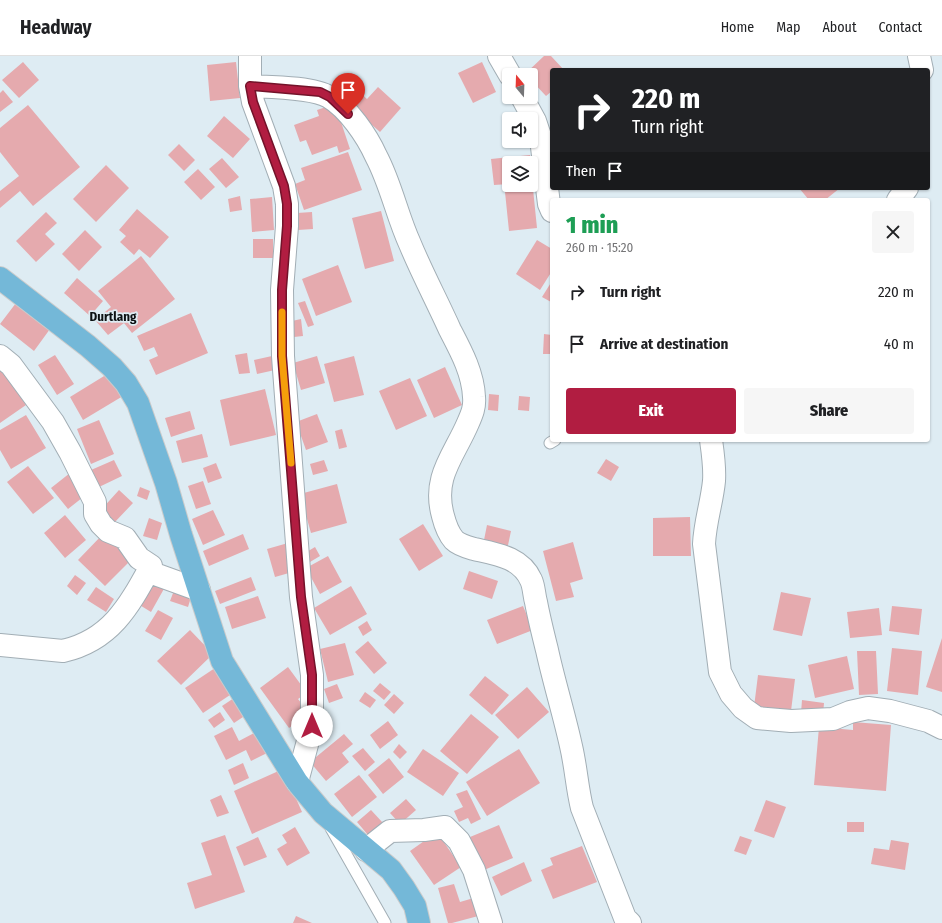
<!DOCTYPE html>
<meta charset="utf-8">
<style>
:root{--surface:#fff;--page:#f6f6f6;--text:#202124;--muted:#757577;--line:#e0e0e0;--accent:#b11d41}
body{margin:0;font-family:"Fira Sans Condensed",sans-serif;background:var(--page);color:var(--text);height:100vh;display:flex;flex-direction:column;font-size:15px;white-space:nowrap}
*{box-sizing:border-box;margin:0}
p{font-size:13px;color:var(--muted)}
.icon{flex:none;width:22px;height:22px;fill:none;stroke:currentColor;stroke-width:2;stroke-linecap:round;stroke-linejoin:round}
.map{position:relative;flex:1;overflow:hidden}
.panel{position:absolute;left:550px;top:142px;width:380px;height:244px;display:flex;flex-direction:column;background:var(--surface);border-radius:4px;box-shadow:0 1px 3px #0004}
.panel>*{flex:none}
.hud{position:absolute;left:550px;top:12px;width:380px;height:122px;border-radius:4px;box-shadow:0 1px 3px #0004;background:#202124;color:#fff;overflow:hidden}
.needle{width:26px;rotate:341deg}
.buttons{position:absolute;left:502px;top:12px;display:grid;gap:8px}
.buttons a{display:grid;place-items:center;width:36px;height:36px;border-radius:4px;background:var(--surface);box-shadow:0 1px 3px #0004;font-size:20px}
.pin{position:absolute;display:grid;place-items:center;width:34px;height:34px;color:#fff;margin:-41px -17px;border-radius:50% 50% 50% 0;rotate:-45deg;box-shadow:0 0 4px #0007}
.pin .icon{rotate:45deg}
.me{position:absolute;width:44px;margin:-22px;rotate:0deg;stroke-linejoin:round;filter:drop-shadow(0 0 3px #0008)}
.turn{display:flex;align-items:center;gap:14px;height:84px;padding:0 16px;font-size:18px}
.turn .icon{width:52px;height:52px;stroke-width:2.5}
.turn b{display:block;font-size:28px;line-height:34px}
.then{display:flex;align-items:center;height:38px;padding:0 16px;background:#0003;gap:8px;font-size:15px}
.round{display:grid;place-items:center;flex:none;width:42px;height:42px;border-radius:4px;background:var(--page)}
.headline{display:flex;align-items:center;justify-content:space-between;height:68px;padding:0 16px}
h1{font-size:24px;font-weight:800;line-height:30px;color:#1e9e55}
.cta{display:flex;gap:8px;margin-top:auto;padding:8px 16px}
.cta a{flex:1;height:46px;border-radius:4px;background:var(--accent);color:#fff;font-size:16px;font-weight:800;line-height:46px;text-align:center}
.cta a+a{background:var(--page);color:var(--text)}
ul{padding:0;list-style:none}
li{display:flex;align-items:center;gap:12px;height:52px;padding:0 16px}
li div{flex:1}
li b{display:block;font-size:15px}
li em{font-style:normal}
header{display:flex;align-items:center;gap:24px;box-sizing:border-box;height:56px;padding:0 20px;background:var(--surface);border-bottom:1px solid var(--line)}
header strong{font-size:19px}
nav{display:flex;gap:22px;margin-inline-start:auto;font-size:14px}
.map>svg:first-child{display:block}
</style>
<header>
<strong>Headway</strong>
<nav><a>Home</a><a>Map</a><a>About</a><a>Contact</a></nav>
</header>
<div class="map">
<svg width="942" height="867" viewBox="0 0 942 867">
<rect width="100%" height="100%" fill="#deecf3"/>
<path fill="#e5aaae" d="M544 0H551L564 14H552V35L546 40 531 24V19L525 18Z
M23 6 39 24 19 42 2 24Z
M236 6 240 42 210 45 207 9Z
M482 6 496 36 473 47 458 17Z
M378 31 401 52 380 76 346 46 357 34 367 43Z
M3 34 13 46 0 56V37Z
M335 48 350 93 339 97 337 90 312 99 306 84 300 86 294 69 319 60 317 54Z
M28 49 80 111 33 150 20 135 0 152V135L19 120 0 96V72Z
M224 60 250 83 233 102 207 80Z
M179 88 195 104 184 115 168 99Z
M348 96 362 134 304 154 295 128 305 124 301 112Z
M530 99 531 107H509V128L494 129 491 103Z
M222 102 239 121 226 132 209 113Z
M106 109 129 132 96 166 73 143Z
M198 113 215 131 201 144 184 126Z
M799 132H840L825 144H809Z
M533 133 537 172 509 175 505 136Z
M240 140 242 154 230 156 228 143Z
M272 141 274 174 252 176 250 143Z
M137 153 169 181 150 202 139 193 134 199 120 186 126 180 119 174Z
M381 155 394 205 365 213 352 162Z
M46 156 57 167 45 178 55 188 36 206 16 185Z
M312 156 313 173 298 174 297 157Z
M85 174 102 191 79 215 62 198Z
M253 183H273V202H253Z
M537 184 552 193V215L540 234 516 218Z
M141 200 175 243 132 277 124 267 108 279 95 264 111 251 98 235Z
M338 209 352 246 316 260 302 223Z
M77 222 103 245 90 260 64 237Z
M552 225V245L551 246 542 241Z
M305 245 314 269 308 271 298 247Z
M16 247 50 273 34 295 0 268Z
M191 257 208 297 156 319 149 304 158 300 154 291 144 295 137 280Z
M301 263 303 280 294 281 292 265Z
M544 278 552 279V298H543Z
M247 297 250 317 239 318 235 299Z
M55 299 74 328 57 339 38 309Z
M272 300 275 314 257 318 254 304Z
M317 300 325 327 301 334 293 307Z
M354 300 364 339 334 346 324 308Z
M445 311 462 349 434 362 417 324Z
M2 313 26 349 0 367V315Z
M109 317 123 340 83 364 70 341Z
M410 322 427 360 396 374 379 335Z
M265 333 276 379 230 390 220 344Z
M489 338 499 339 498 355 488 354Z
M519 340 530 341 529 355 518 354Z
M190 355 195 373 171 381 165 362Z
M317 358 328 386 306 394 296 366Z
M26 359 46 392 11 413 0 394V374Z
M99 364 114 398 91 408 77 373Z
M342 373 347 391 339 393 335 375Z
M202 378 208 401 182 407 176 385Z
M606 403 619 411 611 425 597 417Z
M114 404 122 420 99 431 91 414Z
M324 404 328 415 313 419 310 408Z
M216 407 222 422 208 427 203 412Z
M28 410 54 442 33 458 7 426Z
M70 417 87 438 68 453 51 432Z
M203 425 211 448 196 453 188 430Z
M337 428 347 467 311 477 300 438Z
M140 431 150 435 147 444 137 440Z
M119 434 133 447 114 467 100 455Z
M213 454 225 479 203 489 192 463Z
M65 459 86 484 65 502 44 477Z
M690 461 691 500H653V462Z
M149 462 162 467 157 484 143 480Z
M423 468 443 500 419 515 399 483Z
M487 469 511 475 507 494 483 489Z
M103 478 131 504 105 530 78 504Z
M243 478 249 493 209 510 203 495Z
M573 486 583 523 570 527 574 541 556 545 543 495Z
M288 487 296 515 275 521 267 493Z
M315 491 320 500 310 506 305 497Z
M328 500 342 526 320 538 306 512Z
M469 515 498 525 492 543 463 533Z
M75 519 86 527 77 539 67 530Z
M251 521 256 534 220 548 215 535Z
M152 524 165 531 151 556 138 548Z
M351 530 367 558 330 579 314 552Z
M96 531 114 543 106 556 87 544Z
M175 532 192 538 188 551 170 545Z
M781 536 811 542 802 580 773 574Z
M258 540 266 562 232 573 225 551Z
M523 550 533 574 497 588 487 564Z
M892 550 922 553 919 579 889 575Z
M879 552 882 579 850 582 847 556Z
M158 554 173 562 161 584 145 575Z
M367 565 372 574 363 580 358 571Z
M190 574 213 598 181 629 157 605Z
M942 582V636L926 631Z
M368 585 387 607 374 618 355 596Z
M345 587 354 619 328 626 320 593Z
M892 592 922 595 918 639 887 635Z
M857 595H876L878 638 859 639Z
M847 600 854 633 815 642 808 609Z
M288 611 307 637 298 643 309 657 289 672 260 632Z
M215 612 233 637 203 657 185 632Z
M758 619 795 623 791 655 754 651Z
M485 620 509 639 492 659 469 639Z
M380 627 391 636 384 644 373 635Z
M337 628 343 642 329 647 324 633Z
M527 631 549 656 518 683 495 659Z
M365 636 376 644 370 652 359 645Z
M394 638 404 647 394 658 384 649Z
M234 642 246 659 234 667 222 650Z
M802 644 824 647 823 659 801 657Z
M220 656 225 664 214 672 208 664Z
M471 658 499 681 467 718 440 695Z
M388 665 398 679 380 693 370 679Z
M853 666 891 669 886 735 814 729 819 671 853 674Z
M232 671 239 685 256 676 267 697 251 705 246 694 226 704 214 680Z
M344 678 353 688 342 697 349 706 326 725 310 706Z
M399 688 407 696 400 703 393 696Z
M363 692 375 706 365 715 352 700Z
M423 693 459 717 443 740 407 716Z
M519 693 540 727 487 760 466 726Z
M389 702 404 721 383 738 368 719Z
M243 707 249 722 234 729 228 714Z
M283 713 302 756 252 778 234 735Z
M359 719 377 741 352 761 334 738Z
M467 734 481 763 471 768 468 762 459 766 454 755 463 751 456 738Z
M221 739 229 757 217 761 210 744Z
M406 743 416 754 400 768 390 757Z
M766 744 786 751 774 782 754 775Z
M371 754 383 767 368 779 357 766Z
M847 766H864V776H847Z
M499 769 513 802 484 814 470 781Z
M295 771 310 797 287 810 277 793 287 787 282 779Z
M437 776 461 811 434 829 410 795Z
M225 779 245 836 195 853 187 827 212 819 201 787Z
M740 780 752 784 746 799 734 795Z
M258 781 267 801 244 810 236 791Z
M891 784 909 787 905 814 871 808 874 792 889 794Z
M582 790 597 826 553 843 541 814 553 809 550 802Z
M524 806 532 825 501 840 492 821Z
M454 828 460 846 477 841 482 859 452 867H448L438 832Z
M296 860 312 867H293Z"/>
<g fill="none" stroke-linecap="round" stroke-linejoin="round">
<g stroke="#a2aeb5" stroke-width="13">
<path id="service" d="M550 387 555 384
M331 772 385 867"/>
</g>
<g stroke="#a2aeb5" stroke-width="24">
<path id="minor" d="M250 0V30L253 46 284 130 287 148V170L282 234 283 300 301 541 312 619V670L297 726
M499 0 510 19
M919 0 922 14
M250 30C270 31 313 31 329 41 348 52 367 80 376 100 391 128 397 160 410 188 422 217 437 245 450 274 461 295 473 317 474 341 475 351 472 358 468 367 454 400 432 421 443 460 445 468 448 477 454 484 459 489 467 491 474 493 496 498 521 501 531 524 534 530 534 539 536 546 539 562 543 578 547 594 554 626 564 658 571 690 576 711 577 732 582 752L625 862 630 867
M522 41 535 65 541 83 549 148 552 155
M898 144 907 132
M0 300 11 309 53 366 70 396 95 446V458L101 468 108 475 125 482 139 502 151 510 152 517 199 534
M711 384C713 398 715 411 714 425 712 446 705 466 704 488L720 616 731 638 743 652 757 662 791 665 833 663 850 656 868 652 890 655 928 665 942 672
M0 589 63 595C111 584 129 550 151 510
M366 794 390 775 424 774 445 771 459 785 474 814 491 867"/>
</g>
<g stroke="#cacbcb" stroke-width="24">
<path id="trunk" d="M0 222 88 290 112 311 126 327 138 347 166 427 181 479 222 605 297 726 323 757 391 814 404 832 415 850 419 867"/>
</g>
<use href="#service" stroke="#fff" stroke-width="11"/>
<use href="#minor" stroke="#fff" stroke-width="22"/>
<use href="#trunk" stroke="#74b8d8" stroke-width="22"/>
</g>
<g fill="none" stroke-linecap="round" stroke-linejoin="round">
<g stroke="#73132a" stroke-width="10">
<path id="route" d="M312 670V619L301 541 282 300V234L287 170V148L284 130 253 46 250 30 320 36 330 41 348 58"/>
</g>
<use href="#route" stroke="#b11d41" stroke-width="7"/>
<path stroke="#f59e0b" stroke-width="7" d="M282 256V300L291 407"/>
</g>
<g text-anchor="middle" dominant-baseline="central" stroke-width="3.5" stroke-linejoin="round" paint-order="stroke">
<g font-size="13" font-weight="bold" fill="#0c1113" stroke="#deecf3">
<text x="113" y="260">Durtlang</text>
</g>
</g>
</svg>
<div class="buttons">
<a><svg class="needle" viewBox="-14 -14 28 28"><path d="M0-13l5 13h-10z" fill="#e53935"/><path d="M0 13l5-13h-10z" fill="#757577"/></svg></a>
<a><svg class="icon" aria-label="sound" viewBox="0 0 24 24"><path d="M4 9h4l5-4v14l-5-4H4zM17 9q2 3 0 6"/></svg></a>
<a><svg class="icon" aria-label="layers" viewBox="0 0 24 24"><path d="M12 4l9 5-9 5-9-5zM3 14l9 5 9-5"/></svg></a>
</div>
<div class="pin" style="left:348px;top:58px;background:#d93025"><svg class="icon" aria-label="arrive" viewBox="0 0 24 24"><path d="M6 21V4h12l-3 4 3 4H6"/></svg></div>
<svg class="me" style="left:312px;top:670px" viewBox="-20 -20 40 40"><circle r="19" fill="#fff"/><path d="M0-13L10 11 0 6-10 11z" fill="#b11d41"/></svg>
<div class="hud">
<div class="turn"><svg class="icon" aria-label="right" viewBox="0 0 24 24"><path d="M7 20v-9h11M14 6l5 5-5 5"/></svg><div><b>220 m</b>Turn right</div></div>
<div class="then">Then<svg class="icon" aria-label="arrive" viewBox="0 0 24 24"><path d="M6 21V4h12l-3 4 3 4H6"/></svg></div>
</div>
<section class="panel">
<div class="headline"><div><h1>1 min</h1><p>260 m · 15:20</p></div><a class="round"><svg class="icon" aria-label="close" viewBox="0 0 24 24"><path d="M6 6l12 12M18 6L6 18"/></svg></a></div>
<ul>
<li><svg class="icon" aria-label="right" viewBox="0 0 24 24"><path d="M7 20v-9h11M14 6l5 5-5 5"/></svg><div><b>Turn right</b></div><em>220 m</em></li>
<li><svg class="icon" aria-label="arrive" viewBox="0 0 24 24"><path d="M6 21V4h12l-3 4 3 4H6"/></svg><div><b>Arrive at destination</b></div><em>40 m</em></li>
</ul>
<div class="cta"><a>Exit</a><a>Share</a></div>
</section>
</div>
